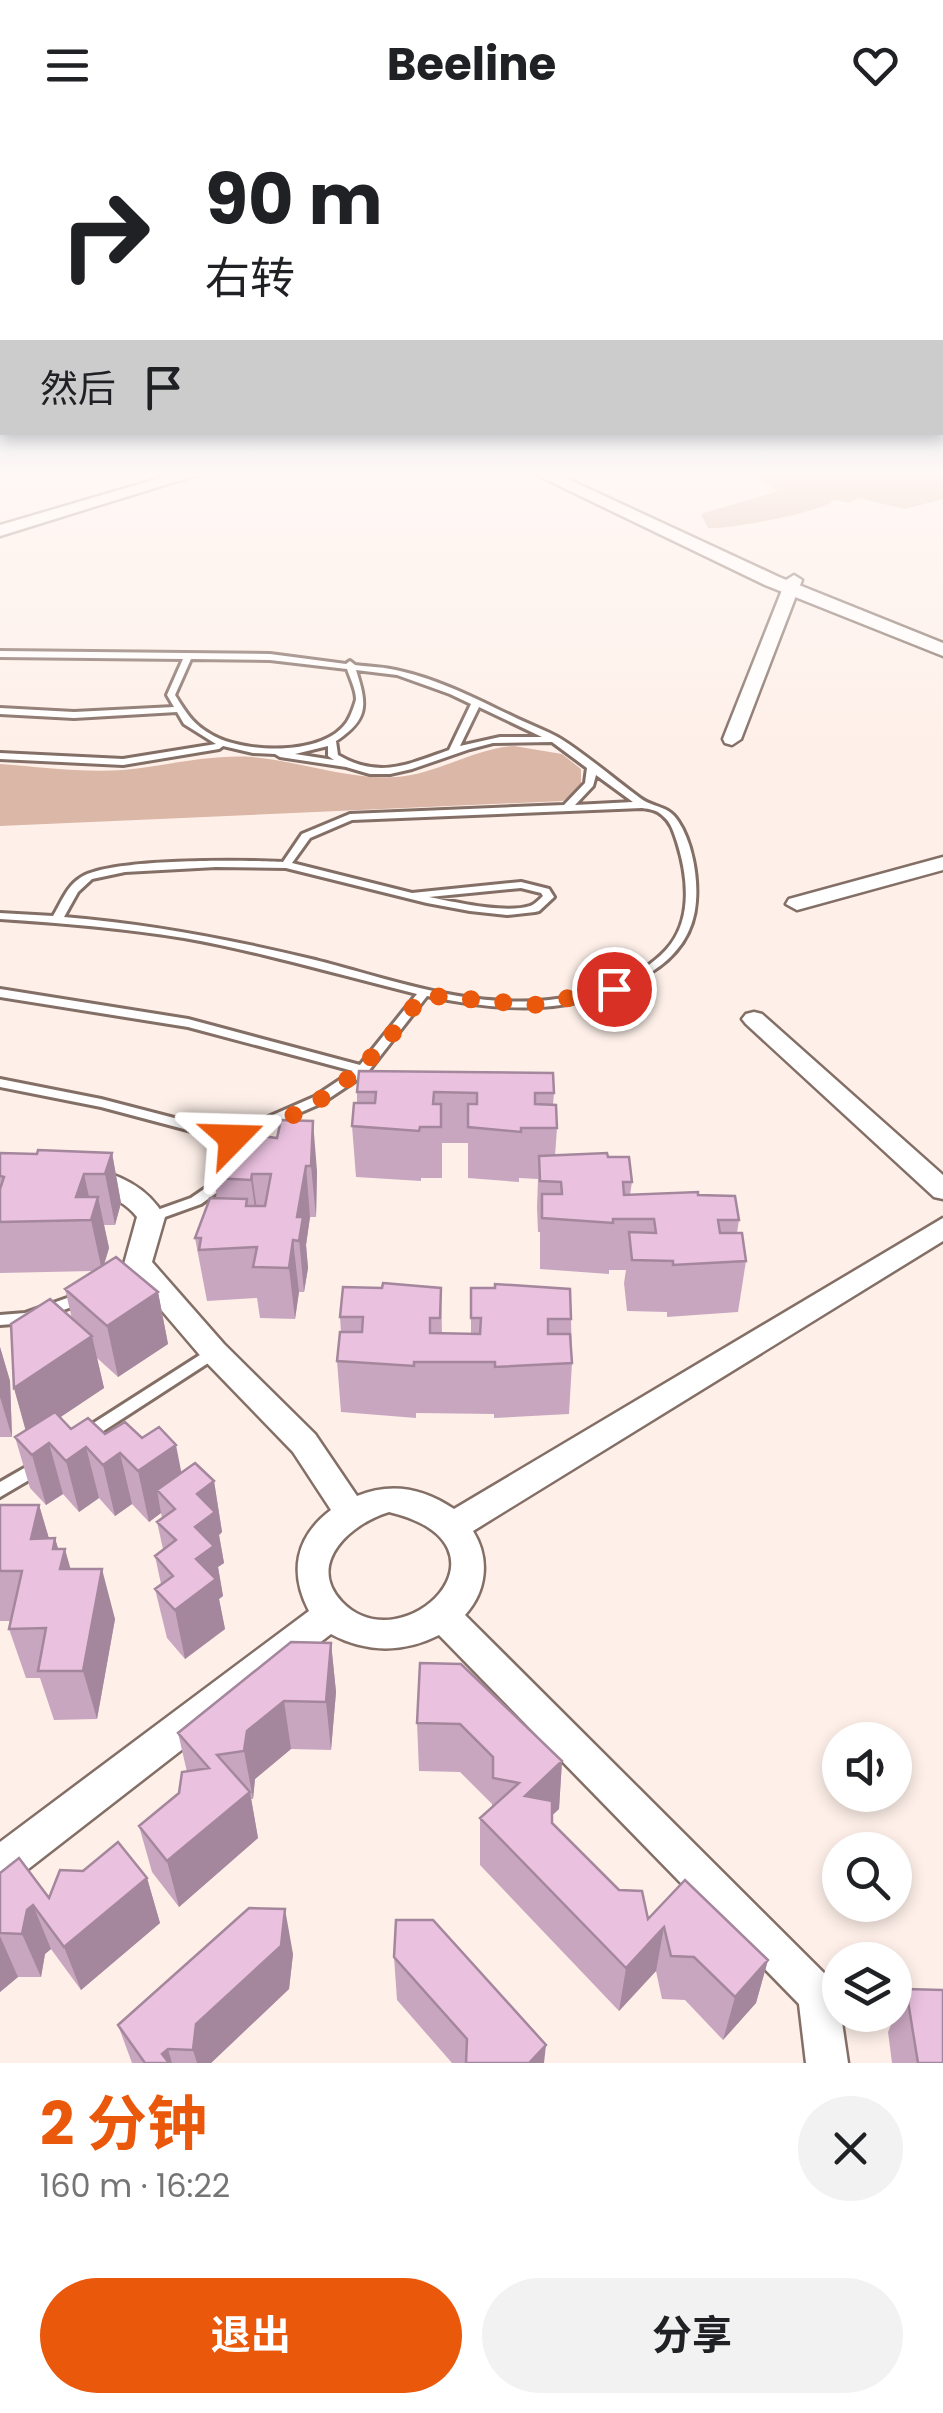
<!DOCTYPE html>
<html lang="zh">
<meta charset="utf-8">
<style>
:root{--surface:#fff;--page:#f2f2f2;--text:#202124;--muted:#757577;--accent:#ea580c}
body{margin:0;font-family:Poppins,"Noto Sans SC",sans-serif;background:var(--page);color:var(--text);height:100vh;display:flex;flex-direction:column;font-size:38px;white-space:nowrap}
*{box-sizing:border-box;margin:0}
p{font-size:32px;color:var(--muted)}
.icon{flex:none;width:55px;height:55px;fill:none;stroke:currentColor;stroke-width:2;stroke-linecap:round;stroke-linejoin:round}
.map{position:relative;height:1933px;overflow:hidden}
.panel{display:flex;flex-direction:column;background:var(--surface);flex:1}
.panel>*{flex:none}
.banner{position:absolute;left:0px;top:0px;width:945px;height:305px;box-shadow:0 5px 15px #0003;background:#fff;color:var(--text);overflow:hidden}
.buttons{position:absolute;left:822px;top:1592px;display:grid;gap:20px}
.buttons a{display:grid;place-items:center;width:90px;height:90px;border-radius:50%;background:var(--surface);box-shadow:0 5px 15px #0003;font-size:50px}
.pin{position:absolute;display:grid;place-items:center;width:85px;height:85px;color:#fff;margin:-42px;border:5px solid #fff;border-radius:50%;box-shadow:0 2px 10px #0007}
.me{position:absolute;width:110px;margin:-55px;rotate:68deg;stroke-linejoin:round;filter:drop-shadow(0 0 8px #0008)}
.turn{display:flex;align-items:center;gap:35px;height:210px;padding:0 40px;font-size:45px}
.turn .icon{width:130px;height:130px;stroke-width:2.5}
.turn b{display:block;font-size:70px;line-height:85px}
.then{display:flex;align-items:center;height:95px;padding:0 40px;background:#0003;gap:20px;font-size:38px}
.round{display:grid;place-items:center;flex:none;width:105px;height:105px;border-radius:52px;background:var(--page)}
.headline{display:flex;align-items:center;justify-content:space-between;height:170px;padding:0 40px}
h1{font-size:60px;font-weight:700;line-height:75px;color:var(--accent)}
.button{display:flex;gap:20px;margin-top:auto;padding:20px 40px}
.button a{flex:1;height:115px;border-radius:60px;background:var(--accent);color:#fff;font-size:40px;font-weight:700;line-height:115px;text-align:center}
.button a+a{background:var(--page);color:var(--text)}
header{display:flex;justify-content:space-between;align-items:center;height:130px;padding:0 40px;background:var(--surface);font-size:45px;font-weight:700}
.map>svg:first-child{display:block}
</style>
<header><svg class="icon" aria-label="menu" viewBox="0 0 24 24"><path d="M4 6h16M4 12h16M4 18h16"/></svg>Beeline<svg class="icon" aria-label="heart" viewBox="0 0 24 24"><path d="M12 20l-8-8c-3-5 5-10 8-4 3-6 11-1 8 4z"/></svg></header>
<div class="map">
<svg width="943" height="1933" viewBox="0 0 943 1933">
<rect width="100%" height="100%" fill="#fef0e9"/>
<path fill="#dbb7a7" d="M751 344H943V369L905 379 858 368 850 373 834 370C825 382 724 400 708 398L701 384 778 361Z
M514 616 562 624 581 639V657L563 671 0 696V634C41 637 82 643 123 640 166 636 209 624 252 627 300 631 347 650 396 647 438 644 472 619 514 616Z"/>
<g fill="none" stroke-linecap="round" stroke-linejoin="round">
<g stroke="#846f66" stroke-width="6">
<path id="service" d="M0 521 270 524 346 534 350 531 355 535C370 537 385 537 400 541 440 550 476 569 512 586 528 594 546 600 561 609 588 626 614 649 640 668 653 678 668 675 678 691 692 712 698 746 696 771 694 804 675 828 648 844 577 887 505 882 427 866L367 943 322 973 233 1012 101 977 0 957V949L101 969 232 1003 314 967 353 941 188 897 0 867V859L188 889 360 935 417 864C339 845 263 822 184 808 123 798 62 793 0 789V783L53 786C61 773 67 756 80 748 108 728 244 730 283 732L302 704 350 684 564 675 585 653 587 638 552 612 493 613 470 619 412 639 390 644H370L346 637 280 627 275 624 253 623 223 616 219 619 123 635 0 629V623L123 629 216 614 184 594 177 582 74 588 0 584V578L74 582 174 577 167 565 183 529 0 527ZM191 529 270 530 347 539C350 548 356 560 356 569 356 571 352 582 351 584 335 626 253 624 218 608 195 597 188 586 175 565ZM356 540 397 545 450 564 471 574 449 620C407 635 379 649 338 625L336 611C369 589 367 575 356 540ZM479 577 542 607H500L460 616ZM328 616V626L334 630 295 624ZM596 645 633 672 575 675 593 656ZM642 678C650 679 657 680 663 686 671 692 674 703 677 712 688 747 693 791 666 820 638 850 589 866 549 870 468 879 388 848 311 829 229 809 147 794 64 787L78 762 92 749 125 742 216 737 286 738 427 773 470 781 507 785 535 782 539 781 554 767 549 759 521 752 412 763 292 733 310 708 352 690ZM521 758 541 763 543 766C540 769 534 775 530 776 505 784 455 772 429 767Z
M229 1042 234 1044 236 1047 234 1050 201 1074 151 1092 146 1090 144 1087 146 1084 191 1068Z
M84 1162 89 1163 91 1167 89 1171 26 1193 0 1195V1185L25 1183Z
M214 1216 219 1218 221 1222 219 1226 91 1309 86 1311 81 1309 78 1305 81 1301Z
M40 1329 46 1330 48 1335 46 1340 0 1367V1352Z"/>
</g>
<g stroke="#846f66" stroke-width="5">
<path id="minor" d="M794 445 802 450 741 609 732 615 725 613 723 609 786 450Z
M943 727V740L797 780 786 774 789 769Z
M754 882 762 884 943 1045V1069L934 1067 746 894 742 889 746 884Z
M85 1036C119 1045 146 1055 165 1087L152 1132 224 1214 315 1304 357 1366C391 1352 423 1358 454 1379L943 1088V1111L473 1401C490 1428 487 1461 465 1485L832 1851 838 1865 848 1933H806L799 1874 439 1505C404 1523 366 1523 331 1504L14 1750 0 1755V1712L309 1481C289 1443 295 1407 331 1380L293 1322 204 1230 128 1141 124 1134 137 1087C118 1062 84 1061 72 1045ZM389 1382C526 1415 403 1535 342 1472 305 1433 352 1393 389 1382Z"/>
</g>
<g stroke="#846f66" stroke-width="5">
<path id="tertiary" d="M174 344H200L0 406V395Z
M535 344H557L779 447 943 513V526L765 455Z"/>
</g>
<use href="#service" fill="#fff" fill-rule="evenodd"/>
<use href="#minor" fill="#fff" fill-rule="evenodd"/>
<use href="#tertiary" fill="#fff" fill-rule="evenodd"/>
</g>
<path fill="#c9a6c0" d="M357 962 554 963 553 975 557 998 555 1026 608 1027 632 1052 630 1065H698L739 1090 737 1103 746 1131 738 1182 667 1187V1182L627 1181 624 1153 626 1140H609V1144L540 1139V1102H538L537 1077 538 1049 519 1048V1052L468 1048V1013H442V1048H421V1051L356 1047 352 996 357 973Z
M277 1008 317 1041 316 1087H310L306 1115 308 1138 304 1162H299L295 1189 260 1188 257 1168 207 1171 195 1108 217 1069 212 1033Z
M0 1023 37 1024 112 1023 121 1073 115 1095H104L109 1118 104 1135 158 1162 168 1214 118 1247 97 1228 104 1258 60 1287 71 1299 142 1308 181 1343 214 1351 222 1402 219 1405 224 1433 218 1437 223 1466 219 1469 225 1499 185 1529 167 1508 155 1459 161 1454 155 1426 163 1419 157 1392 162 1388 161 1383 149 1392 132 1374 115 1386 99 1368 79 1382 63 1364 46 1375 30 1358 15 1307 26 1300 14 1258 72 1189 65 1159 93 1141 0 1143Z
M441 1158 442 1203H471V1158L571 1189 572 1233 569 1284 494 1288V1284L416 1283V1288L341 1282 337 1231 341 1202 340 1187Z
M0 1217 10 1251 12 1307H0Z
M0 1375H39L49 1409 55 1408 58 1419 70 1439 115 1489 97 1589 54 1590 40 1548H26L9 1499 11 1491H0Z
M331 1513 336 1562 331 1620 291 1619 255 1649 253 1669H251L258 1708 179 1777 152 1742 139 1696 179 1663 187 1642 178 1603Z
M420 1533 562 1631 559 1679 552 1685V1693L648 1789 768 1830 756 1873 723 1910 685 1870 662 1869 656 1841 619 1881 480 1735V1688L492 1678V1674L460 1642 419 1641 417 1593Z
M0 1743 49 1768 147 1748 160 1793 81 1860 51 1819 45 1824 41 1847H18L0 1862Z
M293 1824 289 1859 211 1933H132L118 1895Z
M394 1827 544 1933H452L397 1870Z
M906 1859 943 1933H892L888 1902Z"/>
<path fill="#a4879c" d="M313 991 317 1041 316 1087 311 1036Z
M112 1023 121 1073 115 1095 105 1044Z
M306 1036 310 1087 306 1115 308 1138 304 1162 297 1087Z
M84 1044 93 1085 98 1067 109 1118 102 1141 91 1090 76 1067Z
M252 1044 259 1094 258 1100 251 1050Z
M293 1110 299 1162 295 1189 289 1138Z
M158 1162 168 1214 118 1247 107 1196Z
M92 1206 104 1258 28 1309 14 1258Z
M0 1217 10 1251 12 1307 0 1267Z
M49 1313 63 1364 46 1375 32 1325Z
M176 1315 186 1366 157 1360 161 1383 149 1392 138 1341Z
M86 1317 99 1368 79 1382 66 1331Z
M120 1323 132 1374 115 1386 103 1335Z
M214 1351 222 1402 219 1405 224 1433 218 1437 223 1466 219 1469 225 1499 185 1529 175 1480 196 1429 195 1397 197 1364Z
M39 1375 54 1425 31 1409Z
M55 1408 62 1432 65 1419 79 1469 75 1489 53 1419Z
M102 1439 115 1489 97 1589 83 1541Z
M331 1513 336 1562 331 1620 326 1572Z
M284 1571 291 1619 255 1649 253 1669 244 1621 247 1601Z
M562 1631 559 1679 523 1713 525 1666Z
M250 1662 258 1708 179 1777 167 1731Z
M147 1748 160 1793 81 1860 64 1817Z
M33 1775 51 1819 45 1824 41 1847 22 1804 27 1780Z
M285 1779 293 1824 289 1859 211 1933H197L193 1920 196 1894Z
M664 1797 656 1841 619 1881 626 1838Z
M0 1806 18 1847 0 1862Z
M768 1830 756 1873 723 1910 735 1867Z
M546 1915 544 1933H529Z
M168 1919 172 1933H165L162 1924Z"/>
<path fill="#eac1df" stroke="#a4879c" stroke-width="2.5" d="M359 941 553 943 554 963H535V974L556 975 557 998H521V1002L468 997V974H477V963L434 962 433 974H441V997H420L419 1001 352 996 354 973H375L376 962H357Z
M281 990 313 991 311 1036H306L297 1087H303L299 1111 293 1110 289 1138 253 1137 257 1117 199 1120 201 1108H195L210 1068 247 1069 246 1076H265L271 1044H252L251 1050 215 1048 218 1034 212 1033 225 1001 277 1008Z
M38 1020 112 1023 105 1044H84L76 1067H98L91 1090 0 1092V1059L4 1047 0 1046V1023L37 1024Z
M607 1023 608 1027H629L632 1052H623L624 1065 698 1062V1065L735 1066 739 1090H718L720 1103H742L746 1131 673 1135V1131L632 1130 629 1102 656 1103 654 1089H613V1093L542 1088V1064H562L561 1052 540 1051 539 1026Z
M116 1127 158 1162 107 1196 65 1159Z
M383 1153 441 1158 440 1188H430V1203L480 1204 481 1188H471V1158H495V1154L570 1159 571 1189H548V1204H570L572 1233 495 1237V1232H414V1236L337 1231 340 1202H362L363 1187H340L343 1157 382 1158Z
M50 1169 92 1206 14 1258 11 1194Z
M55 1282 71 1299 88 1288 105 1304 125 1292 142 1308 159 1297 176 1315 138 1341 120 1323 103 1335 86 1317 66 1331 49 1313 32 1325 15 1307Z
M195 1333 214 1351 197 1364 215 1382 195 1397 214 1416 196 1429 216 1449 175 1480 155 1459 173 1446 155 1426 176 1410 157 1392 175 1379 157 1360Z
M0 1375H39L31 1409 55 1408 53 1419H65L60 1439H102L83 1541H38L46 1498 9 1499 22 1441H0Z
M291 1512 331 1513 326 1572 284 1571 247 1601 244 1621 217 1625 250 1662 167 1731 139 1696 179 1663 182 1642 209 1638 178 1603Z
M420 1533 461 1534 562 1631 525 1666 552 1671V1693L619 1760 642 1761 648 1789 685 1750 768 1830 735 1867 694 1827 671 1826 664 1797 626 1838 480 1688 519 1653 493 1648V1627L460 1594 417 1593Z
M118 1712 147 1748 64 1817 33 1775 27 1780 22 1804 0 1803V1743L19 1728 49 1768 60 1740 83 1741Z
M249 1778 285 1779 281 1816 196 1894 193 1920 168 1919 162 1924 169 1933H145L118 1895Z
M396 1790H433L546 1915 529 1933H466L467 1909 394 1827Z
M906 1859 943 1860V1933H918Z"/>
<linearGradient id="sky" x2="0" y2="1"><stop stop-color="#92c1ee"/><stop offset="0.56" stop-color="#fff8f5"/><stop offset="1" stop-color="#fff8f5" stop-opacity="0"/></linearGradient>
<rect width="943" height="615" fill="url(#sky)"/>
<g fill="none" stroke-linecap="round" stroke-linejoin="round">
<path stroke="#ea580c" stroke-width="18" stroke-dasharray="0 32.4" d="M233 1008C319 985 373 935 422 865L534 875 614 859"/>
</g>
</svg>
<div class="buttons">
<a><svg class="icon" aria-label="sound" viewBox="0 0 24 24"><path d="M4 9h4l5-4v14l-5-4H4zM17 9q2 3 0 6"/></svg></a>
<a><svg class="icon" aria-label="search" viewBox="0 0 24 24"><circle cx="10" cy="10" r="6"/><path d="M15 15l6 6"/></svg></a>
<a><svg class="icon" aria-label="layers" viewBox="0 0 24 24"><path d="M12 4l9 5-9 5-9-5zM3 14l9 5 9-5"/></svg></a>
</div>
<div class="pin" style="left:614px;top:859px;background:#d93025"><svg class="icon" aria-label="arrive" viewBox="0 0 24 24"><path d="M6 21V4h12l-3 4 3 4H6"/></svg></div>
<svg class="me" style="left:233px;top:1008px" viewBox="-20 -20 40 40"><path d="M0-17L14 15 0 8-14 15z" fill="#ea580c" stroke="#fff" stroke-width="4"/></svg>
<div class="banner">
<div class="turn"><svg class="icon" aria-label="right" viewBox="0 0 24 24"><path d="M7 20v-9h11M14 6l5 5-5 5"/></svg><div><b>90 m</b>右转</div></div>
<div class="then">然后<svg class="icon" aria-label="arrive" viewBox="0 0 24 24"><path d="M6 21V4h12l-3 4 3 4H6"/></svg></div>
</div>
</div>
<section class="panel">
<div class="headline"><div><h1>2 分钟</h1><p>160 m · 16:22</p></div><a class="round"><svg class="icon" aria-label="close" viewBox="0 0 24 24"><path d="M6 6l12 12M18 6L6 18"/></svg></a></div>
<div class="button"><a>退出</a><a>分享</a></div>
</section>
